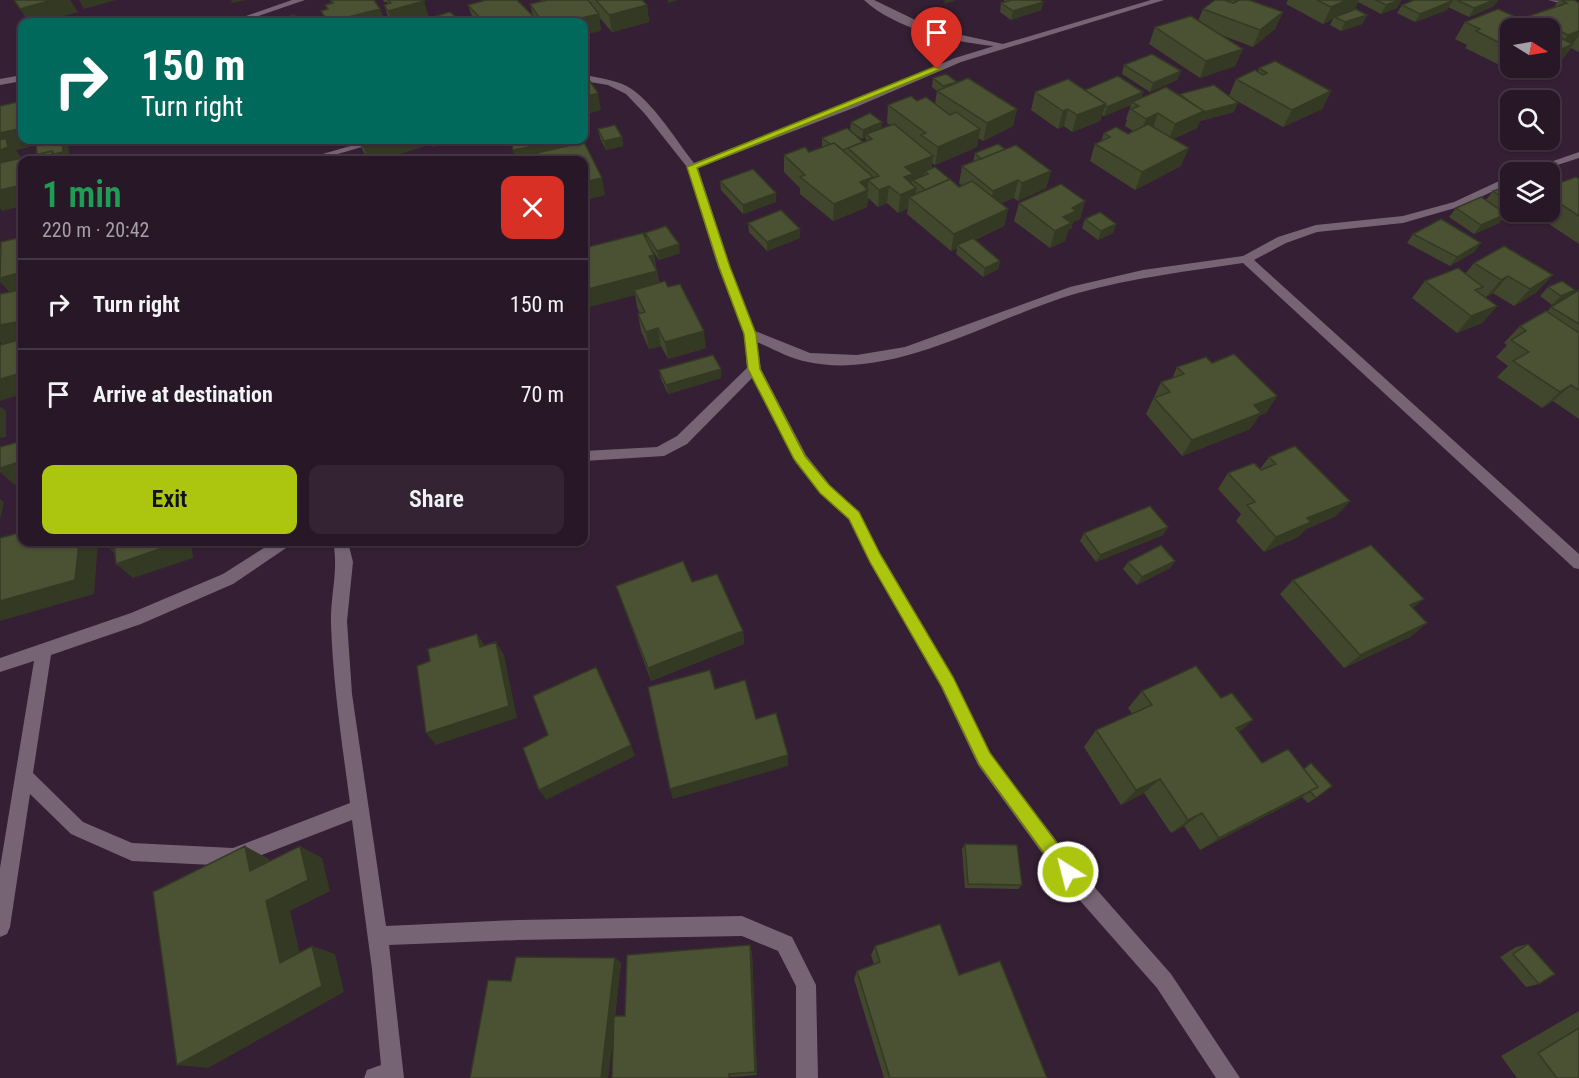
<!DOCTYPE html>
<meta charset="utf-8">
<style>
:root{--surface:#281727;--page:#342433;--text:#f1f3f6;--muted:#a59fa7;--line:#443644;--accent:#acc610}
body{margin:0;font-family:"Roboto Condensed",sans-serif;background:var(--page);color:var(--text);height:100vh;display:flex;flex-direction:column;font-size:22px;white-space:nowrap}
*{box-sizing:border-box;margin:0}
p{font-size:20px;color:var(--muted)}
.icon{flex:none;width:33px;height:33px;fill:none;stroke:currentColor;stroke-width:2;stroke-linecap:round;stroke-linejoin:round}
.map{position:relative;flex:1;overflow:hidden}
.panel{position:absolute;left:18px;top:156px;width:570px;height:390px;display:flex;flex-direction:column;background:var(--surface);border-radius:12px;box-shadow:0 2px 4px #0004,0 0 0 2px var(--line)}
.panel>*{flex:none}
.top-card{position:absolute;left:18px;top:18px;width:570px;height:126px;border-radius:12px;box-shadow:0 2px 4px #0004,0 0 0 2px var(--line);background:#00695c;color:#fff;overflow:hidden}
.needle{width:39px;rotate:101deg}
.controls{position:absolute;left:1500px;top:18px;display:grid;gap:12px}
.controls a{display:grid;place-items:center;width:60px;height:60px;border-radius:12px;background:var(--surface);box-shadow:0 2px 4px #0004,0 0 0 2px var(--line);font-size:30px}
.pin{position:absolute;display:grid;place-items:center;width:51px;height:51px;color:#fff;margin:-62px -26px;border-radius:50% 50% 50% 0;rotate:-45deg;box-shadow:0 0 6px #0007}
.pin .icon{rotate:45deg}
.me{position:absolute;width:66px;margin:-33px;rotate:324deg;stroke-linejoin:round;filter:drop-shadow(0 0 4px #0008)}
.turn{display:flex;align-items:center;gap:21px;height:126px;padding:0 24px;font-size:27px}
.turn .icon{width:78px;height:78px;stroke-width:2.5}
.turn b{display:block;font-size:42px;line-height:51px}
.round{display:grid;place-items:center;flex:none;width:63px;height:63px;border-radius:12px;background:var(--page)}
.headline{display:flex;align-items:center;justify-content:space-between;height:102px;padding:0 24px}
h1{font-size:36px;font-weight:600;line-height:45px;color:#1e9e55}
.cta{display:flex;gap:12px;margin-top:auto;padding:12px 24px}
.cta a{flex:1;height:69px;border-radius:12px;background:var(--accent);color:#111;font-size:24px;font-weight:600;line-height:69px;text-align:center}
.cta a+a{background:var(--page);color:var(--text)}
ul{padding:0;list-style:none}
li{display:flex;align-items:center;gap:18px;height:90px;padding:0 24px;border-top:2px solid var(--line)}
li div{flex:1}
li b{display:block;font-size:22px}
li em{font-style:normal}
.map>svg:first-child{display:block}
</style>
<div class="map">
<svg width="1579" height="1078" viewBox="0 0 1579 1078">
<rect width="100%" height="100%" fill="#351f34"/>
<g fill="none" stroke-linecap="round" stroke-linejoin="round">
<path fill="#766475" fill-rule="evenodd" d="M292 0H305L241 22H229Z
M864 0H874L934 29 1003 44 1151 0H1164L961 62 856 107 698 168 730 267 755 331 810 353 857 355 905 347 1070 287 1143 270 1243 256 1278 237 1316 225 1403 216 1454 202 1510 176V183L1462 206 1403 223 1317 232 1286 243 1254 260 1579 554V569L1574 568 1243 263C1188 271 1132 278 1078 293 996 316 895 381 808 362 791 359 773 349 757 342L761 369 806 455 830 485 859 512 880 553 953 677 990 753 1075 865 1171 974 1240 1078H1216L1157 988 1061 879 978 765 941 687 870 563 849 520 820 493 796 463 752 378 687 444 664 456 584 461V451L657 447 677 436 747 368 744 334 718 267 687 167 645 114 626 94 608 85 584 81V75C600 78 619 80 633 90 657 108 675 139 694 163L848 103 955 58 994 46C953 42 895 29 864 0Z
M1548 0 1579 2V8Z
M22 75V81L0 85V79Z
M371 140H386L317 160H302Z
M1579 152V158L1536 172H1522Z
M273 542H292L289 546 233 584 141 624 51 655 33 773 83 822 132 843 233 848 350 803C342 743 333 684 331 624 330 596 339 570 333 542H348L353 562 347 621 352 694 386 926 518 920 742 916 792 937 816 985 818 1078H796V986L778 951 742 936 518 940 389 945 404 1078H364L367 1070 381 1065 372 969 352 820 233 866 132 861 71 834 30 794 10 927 7 934 0 937V868L34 661 0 672V658L131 613 223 574Z"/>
</g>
<path fill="#40472c" d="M330 0H374L380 9 385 22H326L321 11 327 9 325 5 331 3Z
M383 0H426L423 1 429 18 462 22H390L384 5 388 4 387 2H384Z
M541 0H642L647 5 649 22 612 32 599 17 601 31 584 22H474L468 5 533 16 530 4 542 2Z
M1003 0H1040L1043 2 1041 10 1011 20 1000 12 1001 3 1006 2Z
M1288 0H1401L1397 8 1381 14 1358 2 1354 10 1367 15 1362 24 1341 31 1330 25 1333 19 1323 24 1286 4Z
M1414 0H1498L1494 6 1469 17 1448 7 1447 10 1415 22 1397 13 1402 5Z
M1559 0H1574L1579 3V52L1571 48 1561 61 1550 66V28H1510V68H1547L1524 77 1465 48 1467 45 1455 39 1465 22H1525L1529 16 1554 7Z
M1203 9 1283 12 1275 29 1253 47 1221 35 1243 49 1235 66 1200 78 1149 44 1155 27 1198 21Z
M1124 65 1181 71 1177 80 1150 92 1122 74Z
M1259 68 1331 91 1322 109 1283 127 1230 97 1234 112 1200 121 1197 128 1173 139 1181 166 1135 190 1090 161 1095 144 1101 141 1104 133 1128 134 1133 131 1125 126 1127 120 1126 119 1131 105 1104 116 1102 115 1100 121 1072 132 1064 126 1058 129 1031 110 1035 92 1085 90 1143 92 1141 98 1180 95V94L1229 96 1236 79 1258 72Z
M933 78 957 82 956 83 1017 109 1013 126 983 141 978 138 977 147 935 165 932 163V168L959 187 962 185 959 184 962 166 973 162 975 153 1005 149 1051 171 1046 188 1018 201 1014 198 1001 203 1008 209 1004 226 975 240 1000 261 998 269 983 277 956 254 957 248 951 251 907 214 908 208 898 213 887 203 878 207 868 198 867 207 833 221 800 194V188L784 172V155L809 152 822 147V138L863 142 866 141V138L862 139 850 131 851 122 881 129 890 125 887 123 888 105 935 104 937 91 932 87Z
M598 129 622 137 623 146 606 150 600 138Z
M358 140H451V141L433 147 431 144 380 160H369L363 151Z
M1579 179V244L1531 212H1550V186Z
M720 181 776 193V202L743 214 721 190Z
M1510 186V212H1520L1508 215 1506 214 1499 223 1474 234 1449 217 1456 208 1499 209 1486 200 1493 191Z
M1085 201 1080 219 1073 222 1071 229H1069L1065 241 1050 248 1014 221 1019 203Z
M1085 219 1116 224 1113 233 1098 240 1082 228Z
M748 223 800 238 767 251 749 232Z
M645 233 680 253 659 260 650 247 654 255 659 283 668 287 706 348 668 359 661 346 649 349 641 331 638 314H640L637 307 635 295 584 308V248L646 238Z
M1413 234 1481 243 1474 252 1450 266 1407 243Z
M1504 246 1537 292 1514 306 1493 293 1486 297 1481 294 1497 306 1482 323 1457 333 1412 298 1425 281 1465 274 1474 263Z
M1548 287 1575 290 1570 295 1579 290V419L1553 401 1542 408 1497 377 1508 366 1496 357 1507 345 1504 343 1520 326 1547 312 1551 307 1559 302 1552 305 1540 296Z
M1212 363 1277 396 1266 413 1260 415 1250 429 1182 456 1146 414 1161 382 1172 379 1177 367Z
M721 369V378L668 394 661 379 659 370Z
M1269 457 1350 501 1336 516 1306 529 1298 537 1264 552 1236 521 1241 514 1218 489 1228 473 1260 469Z
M1168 527 1163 535 1096 562 1080 541 1084 533Z
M1175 561 1170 568 1137 585 1123 569 1128 562Z
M1293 580 1413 608 1427 623 1410 637 1344 668 1280 594Z
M616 586 743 631 744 644 651 681Z
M1142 691 1221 698 1253 720 1239 732 1262 763 1288 749 1316 798 1308 803 1302 797 1200 850 1184 826 1171 833 1144 793 1121 805 1084 747 1096 730 1132 714 1128 708Z
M965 844 1022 885 1018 889 965 888 962 849Z
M1528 944 1539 984 1526 987 1500 957 1516 947Z
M750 945 752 954 757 1075 732 1077 614 1028 608 1078H470L511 981 615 958 621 963 615 1016H625Z
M875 946 959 975 1047 1078H884L854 979 857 971 874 965 871 955Z
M1579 1011V1078H1517L1501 1056Z"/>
<path fill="#343924" d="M52 0H70L78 12 44 22H29L20 9Z
M79 0H116L84 9Z
M231 0H246L232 3Z
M668 0H678L668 3Z
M945 0H956L944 4Z
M1347 0H1359L1354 10 1335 17 1333 19 1323 24 1331 7Z
M1400 0H1401L1397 8 1381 14 1386 5Z
M1494 0H1498L1494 6 1469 17 1474 8Z
M424 1 429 18 413 22H392L388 11Z
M1452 1 1447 10 1415 22 1420 14Z
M1043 2 1041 10 1011 20 1013 11Z
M647 5 649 22 612 32 609 15Z
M380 9 385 22H330Z
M1283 12 1275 29 1253 47 1260 30Z
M599 14 601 31 584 35V22H568V21Z
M1367 15 1362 24 1341 31 1345 22Z
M533 16 535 22H512Z
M565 17 566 22H542Z
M1579 31V35L1561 61 1550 66V54L1556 52 1568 35Z
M1243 49 1235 66 1200 78 1206 61Z
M1531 68H1547L1524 77Z
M1181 71 1177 80 1150 92 1153 83Z
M1331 91 1322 109 1283 127 1292 110Z
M1143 92 1140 100 1132 102 1131 105 1104 116 1107 107Z
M598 93 601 110 584 115V97Z
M1238 103 1234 112 1200 121 1197 128 1168 141 1175 124 1204 111Z
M1106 104 1100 121 1072 132 1077 115Z
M1017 109 1013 126 983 141 987 123Z
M1068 109 1064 126 1058 129 1063 111Z
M1158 113 1152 131 1140 136 1146 119Z
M882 122 881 131 866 134V138L862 139 863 130Z
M22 128V140H49V143L16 150 20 156 22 165 0 181V133Z
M980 129 977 147 935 165 938 147Z
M622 137 623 146 606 150 604 141Z
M62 140H64L68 144 70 160H39L52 151Z
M383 140H429L431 144 380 160H369L363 146Z
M430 140H451V141L433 147Z
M568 140 572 158 537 153 539 160H516L513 150Z
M1189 148 1181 166 1135 190 1142 172Z
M933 156 931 174H928L925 171 924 176 912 181 911 191 916 188 915 201 909 197 908 208 898 213 905 167Z
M1051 171 1046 188 1018 201 1022 183Z
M873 177 872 183 868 180 867 207 833 221 834 204 860 182Z
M602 178 605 195 584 201V182Z
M1018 180 1014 198 990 208 993 191Z
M22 185V206L2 211 0 208V190Z
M889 186 887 203 878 207 879 190Z
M776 193V202L743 214V205Z
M1085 201 1080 219 1073 222 1071 229H1069L1065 241 1050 248 1055 231 1063 217 1072 208Z
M1008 209 1004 226 959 247 957 245V248L951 251 954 234Z
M1511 212H1520L1508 215Z
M1506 214 1499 223 1474 234 1481 225Z
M1116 224 1113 233 1098 240 1101 231Z
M800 229V238L767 251V242Z
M1481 243 1474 252 1450 266 1457 257Z
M679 244 680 253 659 260 657 251Z
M654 255 659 288 634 290 635 295 584 308V290L649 256Z
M1000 261 998 269 983 277 985 268Z
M22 272V293L13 296 0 282V278Z
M1553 275 1537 292 1514 306 1530 289Z
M1508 276 1493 293 1486 297 1501 280Z
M1575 290 1567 299 1552 305 1561 296Z
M1497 306 1482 323 1457 333 1471 316Z
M22 321V341L3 345 0 342V325Z
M658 328 661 346 649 349 646 332Z
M704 331 706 348 668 359 665 342Z
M721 369V378L668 394 666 385Z
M22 373V394L0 401V379Z
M1571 385 1553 401 1542 408 1560 392Z
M1277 396 1266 413 1260 415 1250 429 1182 456 1192 440 1254 405Z
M0 406 6 411V437L0 438Z
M22 461V482L15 485 0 472V468Z
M0 499 4 502 0 520Z
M1350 501 1336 516 1306 529 1298 537 1264 552 1276 537 1307 518Z
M1168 527 1163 535 1096 562 1100 555Z
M79 542H98L94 594 0 621V601Z
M101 542H124L131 548 114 553Z
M177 542H191L193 558 133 578 116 564Z
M1175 561 1170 568 1137 585 1142 577Z
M1424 599 1407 613 1410 605Z
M1427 623 1410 637 1344 668 1360 655Z
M743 631 744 644 651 681 648 668Z
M477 634 486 647H480Z
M496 642 504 655 517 718 436 745 426 733Z
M1253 720 1234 736 1236 728Z
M631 745 635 756 546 800 539 790Z
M788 755V766L673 799 670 789Z
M1160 779 1144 793 1121 805 1136 790Z
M1318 787 1295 801 1200 850 1219 838Z
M1202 813 1184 826 1171 833 1188 820Z
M245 846 269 859 275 882 250 871Z
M300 846 322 858 330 891 290 911 304 971 280 963 266 901Z
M750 945 752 954 757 1075 755 1072Z
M312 946 335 954 344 992 208 1068 177 1065Z
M615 958 621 963 608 1078H601Z"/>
<path fill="#4b5233" stroke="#343924" stroke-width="1.5" d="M14 0H52L20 9Z
M331 0H374L380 9 328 22 321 11 328 9 325 5 333 3Z
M388 0H423L424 1 388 11 384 5 391 3Z
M486 0H517L533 16 512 22H484L468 5Z
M548 0H588L599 14 568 21 565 17 542 22 530 4Z
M596 0H642L647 5 609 15Z
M1012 0H1040L1043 2 1013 11 1001 3Z
M1215 0H1224L1234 3 1239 0H1249L1283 12 1260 30 1203 9Z
M1224 0H1239L1233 3Z
M1317 0H1347L1331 7Z
M1376 0H1400L1386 5Z
M1414 0H1450L1452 1 1420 14 1402 5Z
M1457 0H1494L1474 8Z
M1561 0H1574L1579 3V31L1568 35 1529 16 1567 3Z
M1356 9 1367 15 1345 22 1335 17Z
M1498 9 1540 28H1510V48L1476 31 1480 29 1465 22Z
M450 12 462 22H416Z
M294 15 299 21 309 18 312 22H270Z
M423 16 426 19 416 22H399Z
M1191 16 1243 49 1206 61 1155 27Z
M1550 33 1573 44 1550 54Z
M1152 54 1181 71 1153 83 1124 65Z
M1275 61 1331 91 1292 110 1236 79 1255 70 1263 75 1267 73 1259 68Z
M946 74 957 82 943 86 933 78Z
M1118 76 1143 92 1107 107 1105 106 1106 104 1085 90Z
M587 77 598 93 584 97V78Z
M968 78 1017 109 987 123 937 91Z
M1068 79 1106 104 1077 115 1068 109 1063 111 1035 92Z
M1214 85 1238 103 1204 112V111L1190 102 1180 94Z
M1166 87 1204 111 1175 124 1158 113 1146 119 1131 109 1139 106 1132 102Z
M911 96 917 101 926 97 950 115 956 112 980 129 938 147 921 135 926 133 888 105Z
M22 101V128L0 133V106Z
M870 113 882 122 863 130 851 122Z
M894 124 933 156 905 167 913 174 904 177 916 188 900 195 889 186 879 190 868 180 879 176 848 148 872 139 866 134Z
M1148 124 1189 148 1142 172 1095 144 1110 137 1104 133 1116 127 1128 134Z
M615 125 622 137 604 141 598 129Z
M847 128 863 142 843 150 834 143 830 144 822 138Z
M6 138 8 147 0 150V140Z
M45 140H62L63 152 54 154 52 151 37 155 36 142Z
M359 140H383L363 146Z
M511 140H568L513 150Z
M584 142 602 178 584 182V160H519L539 156 537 153Z
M834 143 873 177 860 182 868 190 834 204 800 177 805 175 784 155 805 147 809 152Z
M998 144 1005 149 981 159 975 153Z
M1016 145 1051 171 1022 183 1018 180 993 191 962 166Z
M52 151V160H22V185L0 190V163Z
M935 167 952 181 950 179 926 190 913 180 928 174 925 171Z
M753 169 776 193 743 205 720 181Z
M1576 177 1579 179V216L1550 197V186Z
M950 179 959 187 972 181 1008 209 954 234 909 197Z
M1061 184 1085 201 1072 208 1076 211 1063 217 1071 223 1055 231 1019 203Z
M1510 186V203L1493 191Z
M1481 197 1506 214 1481 225 1456 208Z
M781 210 800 229 767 242 748 223Z
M1100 212 1116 224 1101 231 1085 219Z
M1441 219 1481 243 1457 257 1413 234Z
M666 226 679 244 657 251 645 233Z
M643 233 654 255 649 256 657 271 584 290V248Z
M22 237V272L0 278 1 242Z
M973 238 1000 261 985 268 957 245Z
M1504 246 1553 275 1530 289 1508 276 1501 280 1474 263Z
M1458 268 1483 287 1475 290 1497 306 1471 316 1425 281Z
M22 280V321L0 325V294L15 291 17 281Z
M665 281 668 287 680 284 704 331 665 342 658 328 646 332 638 314 645 312 634 290Z
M1562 281 1575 290 1561 296 1548 287Z
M1579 290V324L1551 307Z
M1546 311 1579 333V390L1571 385 1560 392 1513 361 1529 352 1511 340 1526 331 1520 326Z
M22 339V373L0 379V345Z
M1234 354 1277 396 1254 405 1261 413 1192 440 1154 398 1170 392 1161 382 1184 374 1177 367 1206 357 1212 363Z
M713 355 721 369 666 385 659 370Z
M22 441V461L0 468V447Z
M1295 446 1350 501 1307 518 1311 522 1276 537 1247 505 1255 502 1228 473 1254 463 1261 470 1276 464 1269 457Z
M1150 506 1168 527 1100 555 1084 533Z
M22 532V542H79L75 580 0 601V538Z
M114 542H177V543L116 564Z
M1161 545 1175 561 1142 577 1128 562Z
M1371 545 1424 599 1410 605 1427 623 1360 655 1293 580Z
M683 561 692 582 717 574 743 631 648 668 616 586Z
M477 634 480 647 496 642 509 706 426 733 417 666 430 661 428 649Z
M1196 666 1221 698 1232 693 1253 720 1236 728 1262 763 1288 749 1318 787 1219 838 1202 813 1188 820 1160 779 1136 790 1096 730 1152 705 1142 691Z
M596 667 631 745 539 790 523 748 548 735 533 696Z
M710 670 715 689 745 680 756 719 776 713 788 755 670 789 648 687Z
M1311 763 1332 786 1316 798 1310 791 1318 787 1304 769Z
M965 844 1017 845 1022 885 968 884Z
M245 846 250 871 300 846 308 880 266 901 280 963 312 946 322 986 177 1065 153 892Z
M940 924 959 975 1000 961 1047 1078H890L857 971 880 962 875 946Z
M1528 944 1555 974 1539 984 1513 954Z
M750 945 755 1072 729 1074V1078H612L614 1016H625L627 955Z
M516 957 615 958 601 1078H470L488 980 511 981Z
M1579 1028V1078H1557L1538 1053Z"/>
<path fill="#acc610" stroke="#70810a" stroke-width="1.5" d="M934 67 941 69 697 168 730 267 756 334 760 369 805 456 829 485 859 512 880 554 953 677 990 753 1074 866 1076 872 1074 878 1068 881 1062 878 979 764 942 687 870 562 849 519 820 493 794 459 748 369 744 334 719 267 687 167Z"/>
</svg>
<div class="controls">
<a><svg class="needle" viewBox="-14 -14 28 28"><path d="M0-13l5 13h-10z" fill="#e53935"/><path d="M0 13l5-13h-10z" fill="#a59fa7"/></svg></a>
<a><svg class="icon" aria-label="search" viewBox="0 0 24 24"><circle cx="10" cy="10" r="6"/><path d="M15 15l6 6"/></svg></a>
<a><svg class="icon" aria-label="layers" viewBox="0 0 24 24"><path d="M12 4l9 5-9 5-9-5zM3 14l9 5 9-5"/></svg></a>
</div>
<div class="pin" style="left:937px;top:69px;background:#d93025"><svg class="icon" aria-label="arrive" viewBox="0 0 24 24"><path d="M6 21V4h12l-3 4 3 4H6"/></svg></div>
<svg class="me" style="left:1068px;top:872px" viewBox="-20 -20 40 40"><circle r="17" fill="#acc610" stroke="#fff" stroke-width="3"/><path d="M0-11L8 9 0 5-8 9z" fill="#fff"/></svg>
<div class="top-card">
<div class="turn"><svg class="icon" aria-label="right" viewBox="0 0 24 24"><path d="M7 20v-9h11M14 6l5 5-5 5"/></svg><div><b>150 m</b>Turn right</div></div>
</div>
<section class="panel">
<div class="headline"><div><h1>1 min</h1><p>220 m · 20:42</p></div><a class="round" style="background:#d93025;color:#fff"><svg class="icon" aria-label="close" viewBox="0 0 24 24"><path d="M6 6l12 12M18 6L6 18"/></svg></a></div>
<ul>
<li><svg class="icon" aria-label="right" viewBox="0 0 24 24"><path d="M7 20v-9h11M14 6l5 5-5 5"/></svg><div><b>Turn right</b></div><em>150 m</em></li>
<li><svg class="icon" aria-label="arrive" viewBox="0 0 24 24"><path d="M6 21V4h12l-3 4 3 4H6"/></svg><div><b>Arrive at destination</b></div><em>70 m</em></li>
</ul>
<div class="cta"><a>Exit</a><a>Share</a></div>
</section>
</div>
